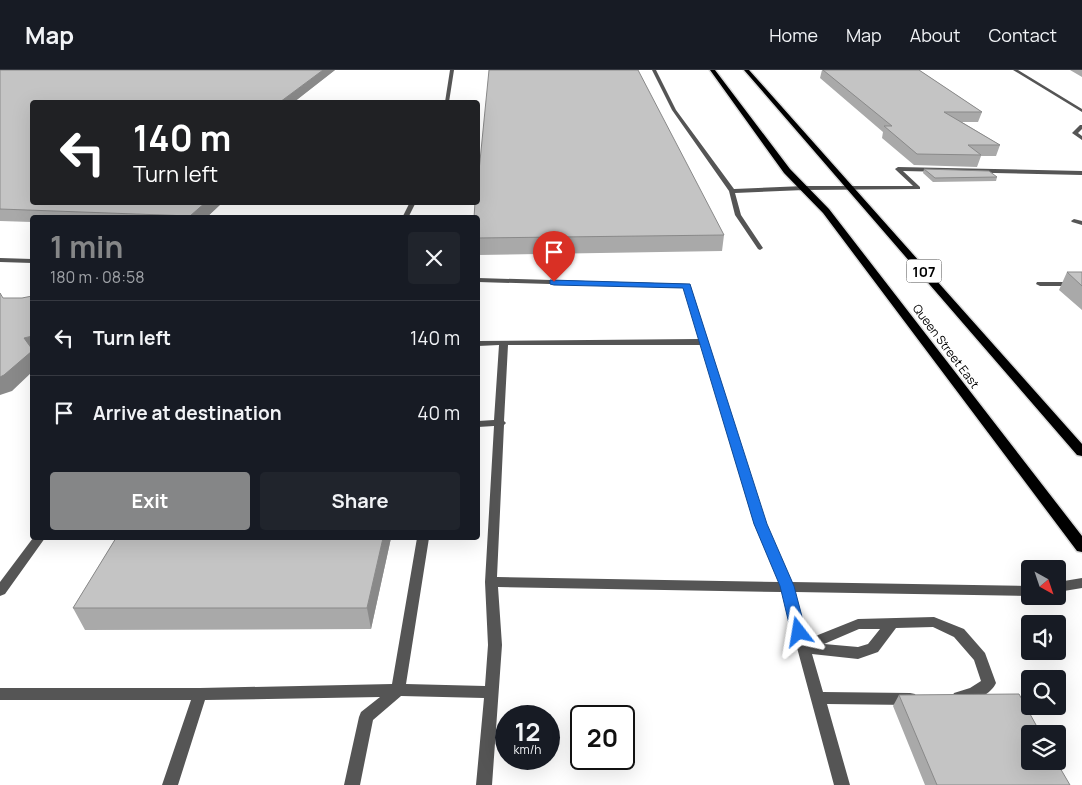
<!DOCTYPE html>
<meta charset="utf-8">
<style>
:root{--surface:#171b24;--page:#20242c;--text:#f1f3f6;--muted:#9ea1a6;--line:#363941;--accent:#858687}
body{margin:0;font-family:Manrope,sans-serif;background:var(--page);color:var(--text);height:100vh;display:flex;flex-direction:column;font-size:19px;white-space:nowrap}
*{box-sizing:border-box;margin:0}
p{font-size:16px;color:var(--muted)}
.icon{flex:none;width:28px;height:28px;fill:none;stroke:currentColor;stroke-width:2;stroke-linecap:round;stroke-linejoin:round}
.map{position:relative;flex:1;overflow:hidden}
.side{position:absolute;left:30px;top:145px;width:450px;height:325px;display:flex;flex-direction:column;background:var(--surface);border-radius:5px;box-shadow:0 5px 20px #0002}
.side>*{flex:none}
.guide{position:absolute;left:30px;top:30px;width:450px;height:105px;border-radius:5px;box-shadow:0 5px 20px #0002;background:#202124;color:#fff;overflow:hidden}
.needle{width:32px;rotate:140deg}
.buttons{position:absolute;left:1021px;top:490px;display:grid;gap:10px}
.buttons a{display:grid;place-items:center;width:45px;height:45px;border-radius:5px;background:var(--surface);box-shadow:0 5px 20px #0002;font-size:25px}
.speed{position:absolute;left:495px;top:635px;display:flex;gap:10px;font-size:25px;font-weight:700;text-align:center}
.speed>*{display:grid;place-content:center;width:65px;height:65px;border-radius:50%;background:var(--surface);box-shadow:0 5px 20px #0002;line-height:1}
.speed small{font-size:12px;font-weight:400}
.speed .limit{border:2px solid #111;border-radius:8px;background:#fff;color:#111}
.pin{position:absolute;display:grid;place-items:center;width:42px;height:42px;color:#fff;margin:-51px -21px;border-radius:50% 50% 50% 0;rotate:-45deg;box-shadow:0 0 5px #0007}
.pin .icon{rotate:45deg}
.me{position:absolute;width:55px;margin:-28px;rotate:346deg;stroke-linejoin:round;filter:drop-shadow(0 0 4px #0008)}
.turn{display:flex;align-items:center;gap:18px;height:105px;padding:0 20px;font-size:22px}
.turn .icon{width:65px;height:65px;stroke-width:2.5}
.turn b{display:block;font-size:35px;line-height:42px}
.round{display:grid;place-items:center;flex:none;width:52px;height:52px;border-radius:5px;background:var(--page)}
.headline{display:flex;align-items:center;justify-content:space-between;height:85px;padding:0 20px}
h1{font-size:30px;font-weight:700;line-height:38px;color:var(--accent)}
.cta{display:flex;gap:10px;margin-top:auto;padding:10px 20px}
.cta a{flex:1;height:58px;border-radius:5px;background:var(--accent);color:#fff;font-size:20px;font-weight:700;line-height:58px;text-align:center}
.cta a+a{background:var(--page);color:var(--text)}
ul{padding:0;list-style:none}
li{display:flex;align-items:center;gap:15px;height:75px;padding:0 20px;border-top:1px solid var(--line)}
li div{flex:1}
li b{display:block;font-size:19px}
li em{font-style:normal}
header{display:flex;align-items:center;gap:30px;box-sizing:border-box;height:70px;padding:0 25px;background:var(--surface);border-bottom:1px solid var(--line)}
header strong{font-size:24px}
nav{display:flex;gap:28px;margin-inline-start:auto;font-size:18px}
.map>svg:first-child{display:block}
</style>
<header>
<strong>Map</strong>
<nav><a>Home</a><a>Map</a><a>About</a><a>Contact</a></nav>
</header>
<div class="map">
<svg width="1082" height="715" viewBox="0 0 1082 715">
<rect width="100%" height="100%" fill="#fff"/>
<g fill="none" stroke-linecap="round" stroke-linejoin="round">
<g stroke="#dbdbdb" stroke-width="3">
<path id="primary" d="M710 0H715L790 99 829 139 1082 466V482L1077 481 823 143 784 103Z
M744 0H749L1082 374V386L1077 385Z"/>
</g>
<path fill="#555" fill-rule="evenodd" d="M450 0H454L449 32H445Z
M652 0H656L676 40 734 119 804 116H913L896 100 895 99 898 97 1082 101V105L903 101 920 117V119L804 120 735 123 741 145 763 178 760 180 758 179 735 145 729 121 672 40Z
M1013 0H1018L1082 39V42Z
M1080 55H1082V59L1078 63 1082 66V70L1072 63Z
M410 132H416L408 148H402Z
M1074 149 1082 151V155L1072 152 1071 151Z
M478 208 690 214 766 454 792 512 1030 516V526L795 522 808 569 858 549 934 547 964 559 985 583 996 613C990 626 968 636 954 631L952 627 954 623 970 618 981 611 974 590 954 567 933 557 896 558 878 582 858 589 812 584 823 622 910 623 915 624 917 629 915 634 910 635 827 634 850 715H834L782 522 498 517 502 575 492 715H476L484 628 401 626 373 650 360 715H344L359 647 361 642 380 627 205 630 178 715H162L191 630H0V618H200L392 614 417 468H429L406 614 485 616 488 575 485 512 494 356 478 357V351L494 350 499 275 478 276V271L699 269 684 218 478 212ZM508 275H701L754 454 779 512 497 507 504 355 506 353 504 351ZM859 559H880L868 574 858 577 824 574Z
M1037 212H1082V216H1040L1036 214Z
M1082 508V518L1058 522V512Z"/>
<path fill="#555" fill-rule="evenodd" d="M0 188 32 189V193L0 192Z
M33 468H45L5 524 0 526V512Z"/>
<use href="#primary" fill="#000" fill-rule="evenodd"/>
</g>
<path fill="#a9a9a9" d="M0 0H335L294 32 32 132H223L206 148H32V152L0 151Z
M822 0H919L982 42 978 52H962L1000 75 996 86H981L977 97 914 95 882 68 883 62 820 8Z
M1070 0H1082V7Z
M924 99 997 107 996 111 933 112 923 103Z
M478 148 724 165 722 181 478 185Z
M1067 202H1082V240L1059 220Z
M116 468H391L371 559 85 560 73 538Z
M899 625 1070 715H925L893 636Z"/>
<path fill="#898989" d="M323 0H335L294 32H280Z
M206 132H223L206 148H191L190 146Z
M32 266V302L12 321 0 325V307L24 268Z
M383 468H391L371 559 367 538Z"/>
<path fill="#c4c4c4" stroke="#898989" d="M0 0H323L280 32H32V132H206L190 146 0 139Z
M489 0H638L724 165 478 168V148H474L475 132H478V111Z
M823 0H919L982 42H944L1000 75H968L981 85 917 84 884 56H892Z
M924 99 989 101 997 107 935 108Z
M1067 202H1082V216Z
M0 223 3 228H22L32 226V266L24 268 32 279V281L4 305 0 307Z
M116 468H383L367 538H73Z
M1019 624 1041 664H1030V691H1056L1070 715H937L899 625Z"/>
<path fill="#1a73e8" stroke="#114b97" d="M550 210 690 214 767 454 794 516 806 562 804 566 799 568 793 566 791 562 780 516 754 454 683 218 554 215 550 214Z"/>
<g text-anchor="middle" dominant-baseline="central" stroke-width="4" stroke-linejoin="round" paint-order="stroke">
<g font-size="12" fill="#000" stroke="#fff">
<text transform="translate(946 276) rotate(53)">Queen Street East</text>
</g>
<rect fill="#fff" stroke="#4c4c4c" stroke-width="1" x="906.5" y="189.5" width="35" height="23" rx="4"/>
<g font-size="14" font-weight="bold" fill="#000">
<text x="924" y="201">107</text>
</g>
</g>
</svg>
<div class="buttons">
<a><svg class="needle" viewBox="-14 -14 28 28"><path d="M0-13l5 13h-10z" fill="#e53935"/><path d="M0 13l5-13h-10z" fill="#9ea1a6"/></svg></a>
<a><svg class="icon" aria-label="sound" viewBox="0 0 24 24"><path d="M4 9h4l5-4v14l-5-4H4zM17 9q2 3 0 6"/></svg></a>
<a><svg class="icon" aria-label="search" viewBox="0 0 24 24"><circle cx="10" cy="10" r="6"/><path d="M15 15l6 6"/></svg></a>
<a><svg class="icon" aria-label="layers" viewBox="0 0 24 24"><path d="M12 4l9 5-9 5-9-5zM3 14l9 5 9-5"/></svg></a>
</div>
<div class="speed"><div>12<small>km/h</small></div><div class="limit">20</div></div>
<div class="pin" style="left:554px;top:212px;background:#d93025"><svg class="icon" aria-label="arrive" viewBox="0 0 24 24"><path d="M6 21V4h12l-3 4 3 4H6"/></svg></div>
<svg class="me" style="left:799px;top:562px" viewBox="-20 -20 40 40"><path d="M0-17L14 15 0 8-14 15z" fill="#1a73e8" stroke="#fff" stroke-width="4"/></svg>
<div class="guide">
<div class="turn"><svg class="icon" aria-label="left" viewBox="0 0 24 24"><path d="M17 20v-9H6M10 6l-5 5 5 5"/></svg><div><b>140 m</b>Turn left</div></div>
</div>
<section class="side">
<div class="headline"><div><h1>1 min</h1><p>180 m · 08:58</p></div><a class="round"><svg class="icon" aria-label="close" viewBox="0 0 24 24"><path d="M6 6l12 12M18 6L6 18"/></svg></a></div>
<ul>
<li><svg class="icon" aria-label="left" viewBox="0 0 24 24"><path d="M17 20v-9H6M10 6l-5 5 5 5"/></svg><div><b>Turn left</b></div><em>140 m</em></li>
<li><svg class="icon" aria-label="arrive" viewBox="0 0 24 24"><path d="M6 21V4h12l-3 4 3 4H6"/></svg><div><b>Arrive at destination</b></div><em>40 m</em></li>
</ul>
<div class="cta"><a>Exit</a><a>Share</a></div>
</section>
</div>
